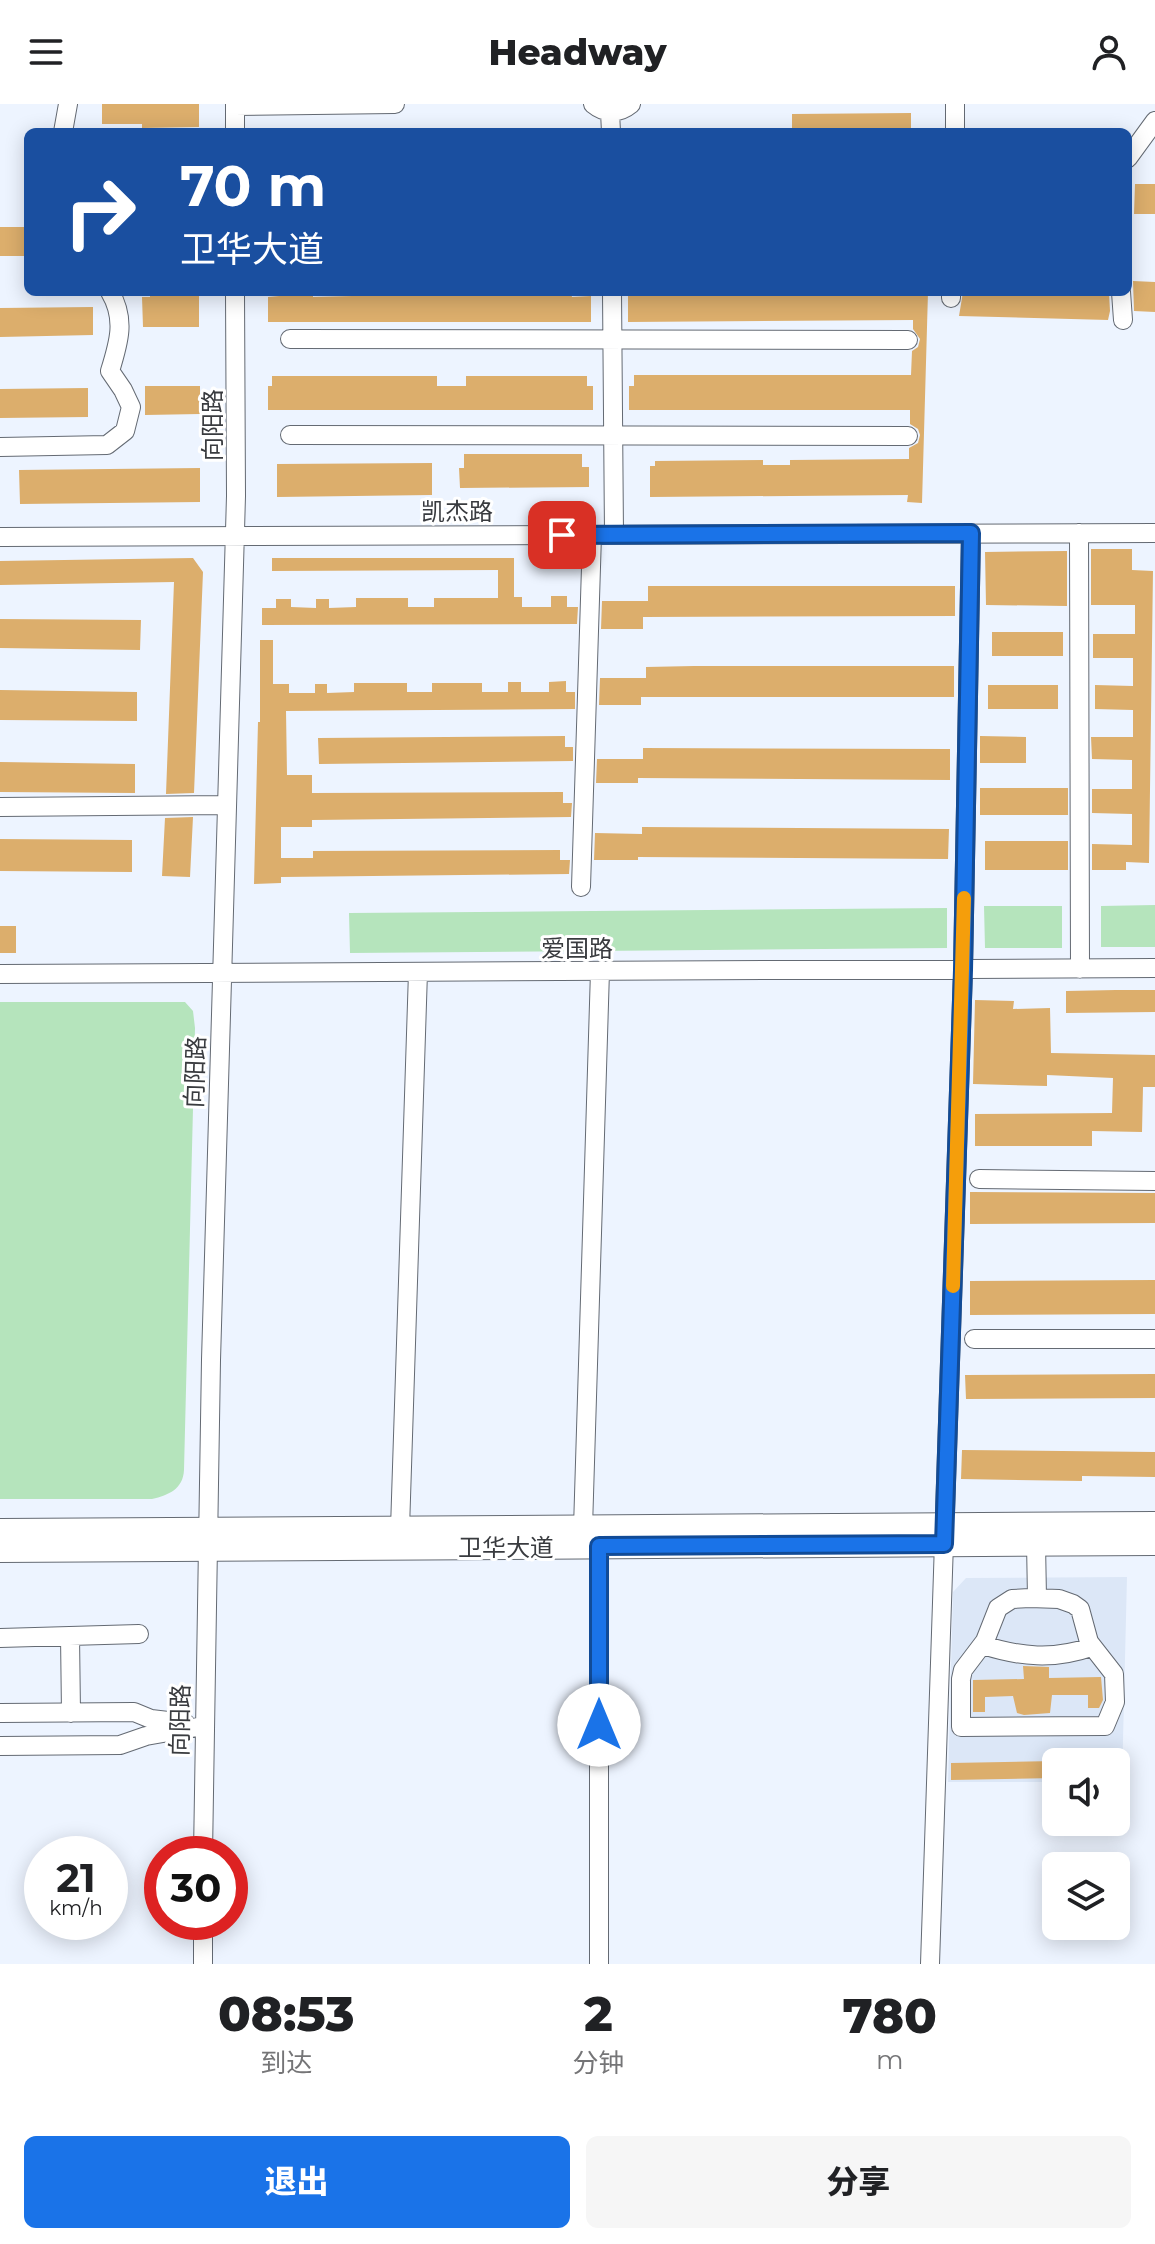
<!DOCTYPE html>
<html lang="zh">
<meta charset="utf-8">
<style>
:root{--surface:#fff;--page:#f6f6f6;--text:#202124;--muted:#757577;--accent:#1a73e8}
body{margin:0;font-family:Montserrat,"Noto Sans SC",sans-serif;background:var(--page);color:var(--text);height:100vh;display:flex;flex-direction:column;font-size:30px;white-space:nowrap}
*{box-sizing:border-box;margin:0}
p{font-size:26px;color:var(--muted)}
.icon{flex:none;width:44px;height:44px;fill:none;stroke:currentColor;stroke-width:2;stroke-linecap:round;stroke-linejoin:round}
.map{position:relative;height:1860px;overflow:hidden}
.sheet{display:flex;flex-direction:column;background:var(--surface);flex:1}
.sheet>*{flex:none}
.banner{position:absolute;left:24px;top:24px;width:1108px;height:168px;border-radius:12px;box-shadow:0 4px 20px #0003;background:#1a4fa0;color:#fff;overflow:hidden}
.controls{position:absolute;left:1042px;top:1644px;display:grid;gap:16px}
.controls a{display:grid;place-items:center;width:88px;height:88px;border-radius:12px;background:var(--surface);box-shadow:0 4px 20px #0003;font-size:40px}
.speed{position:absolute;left:24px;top:1732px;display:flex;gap:16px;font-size:40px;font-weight:700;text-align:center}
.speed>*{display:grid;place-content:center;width:104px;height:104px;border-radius:50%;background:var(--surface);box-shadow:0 4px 20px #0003;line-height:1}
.speed small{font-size:20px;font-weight:400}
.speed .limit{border:12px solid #d22;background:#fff;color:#111}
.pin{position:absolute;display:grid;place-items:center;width:68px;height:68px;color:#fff;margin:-34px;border-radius:16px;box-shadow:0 4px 12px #0006}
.me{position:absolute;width:88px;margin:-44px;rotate:0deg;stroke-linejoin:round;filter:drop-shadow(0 0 6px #0008)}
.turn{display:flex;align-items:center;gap:28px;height:168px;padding:0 24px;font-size:36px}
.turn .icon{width:104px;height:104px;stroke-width:2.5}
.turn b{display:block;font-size:56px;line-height:68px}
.eta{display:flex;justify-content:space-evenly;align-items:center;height:136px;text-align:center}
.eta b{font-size:48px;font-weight:800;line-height:56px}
.primary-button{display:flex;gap:16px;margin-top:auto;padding:16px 24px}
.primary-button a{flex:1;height:92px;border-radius:12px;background:var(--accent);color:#fff;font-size:32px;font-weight:800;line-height:92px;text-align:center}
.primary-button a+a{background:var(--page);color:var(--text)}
header{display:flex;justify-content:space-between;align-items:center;height:104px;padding:0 24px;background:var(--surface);font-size:36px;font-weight:800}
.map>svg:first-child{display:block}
</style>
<header><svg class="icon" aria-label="menu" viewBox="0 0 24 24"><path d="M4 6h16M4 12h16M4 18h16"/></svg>Headway<svg class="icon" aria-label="person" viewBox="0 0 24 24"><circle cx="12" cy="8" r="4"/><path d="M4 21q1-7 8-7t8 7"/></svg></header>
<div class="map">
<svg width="1155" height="1860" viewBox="0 0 1155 1860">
<rect width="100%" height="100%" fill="#edf4ff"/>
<path fill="#dce7f7" d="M1127 1473 1122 1677H1116V1658H1056V1678H948L953 1488 966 1474Z"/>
<path fill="#b5e4bc" d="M1155 801V843H1101V802Z
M984 802H1062V844H985Z
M947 804V844L350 849 349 809Z
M0 898H185L193 907 195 924 184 1366C183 1385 169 1391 152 1395H0Z"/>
<path fill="#dcae6c" d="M102 0H199V23L142 24V20H102Z
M911 9V28H792V10Z
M1135 80H1155V110H1134Z
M0 123H28V152H0Z
M1133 177 1155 178V208L1134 207Z
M353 188H377V192H435V189L460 188V192H492V188L515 189V192L571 189 572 193 591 192V218H268V193L313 189V193L352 192Z
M928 188 922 399 907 398 908 391 650 393V362H655V357L763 356V361H790V356L909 355V344L918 339 920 331 918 325 910 320V306H629V282H634V271H911L912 247 918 243 920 235 913 225V216L628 218V189Z
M963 188 1109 189 1110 207 1108 216 959 212Z
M150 189H191V192H199V223H143L142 193H150Z
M93 203V231L0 233V204Z
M272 272H437V282H466V272H587V282H593V306H268V282H272Z
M145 282H200V310L145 311Z
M88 284V313L0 314V285Z
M464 350H582V363H589V383L460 384 459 364H464Z
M432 359V391L277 393V360Z
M200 364V398L20 400 19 366Z
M1091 445H1132V466L1153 467 1149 759 1126 758V766H1092V740L1132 741V710L1092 709V685H1132V656L1092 655 1091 633H1133V606L1095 605V581L1133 582V554H1093V530H1135V501H1091Z
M1067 447V502L986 501 985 448Z
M193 454 203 468 194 689 166 690 174 478 0 481V457Z
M272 454H514V493H522V503H551V492H567V503H578L577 520 262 521V504H276V495H291V503L316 504V495H329V504L356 503V494H408V503H434V494H498V466L272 467Z
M648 482H955V512L643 513V525H601L602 497H648Z
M0 515 141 516 140 546 0 544Z
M992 528H1063V552H992Z
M260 536H273V580H289V589H315V580H327V589L354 588V579H407V588H432V579H482V588H508V578H521V588H549V578L566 577V588H575V605L286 607 287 671H312V689L563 688V699H572L571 713 312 716V723H281V754H313V747L560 746V756H570L569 770 281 773V779L254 780 258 618H260Z
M694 562H954V593H641V601H599L600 574H646V563Z
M988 581H1058V605H988Z
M0 586 137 588V617L0 616Z
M565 632V643H573V657L319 660 318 634Z
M980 632 1026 633V659H980Z
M643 644 950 645V676L638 674V679H596L597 655H643Z
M0 658 135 660V689L0 688Z
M980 684H1068V711H980Z
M193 713 190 773 162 772 165 714Z
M642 723 949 725 948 755 638 753V756H594L595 729 642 730Z
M0 735 132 736V768L0 767Z
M985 737H1068V766H985Z
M0 822H16V849H0Z
M1116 886H1155V908L1066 909V887Z
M975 896 1014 897 1013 905 1050 904 1051 949 1155 951V983H1143L1142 1028 1092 1027V1042H975V1010L1112 1009 1113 974 1047 971V982L973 980Z
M970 1088 1155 1089V1119L970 1120Z
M1155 1176V1210L970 1211V1177Z
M1155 1270V1294L966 1295 965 1271Z
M962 1346 1155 1348V1373L1082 1372V1377L961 1375Z
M1023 1562 1049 1563V1574L1101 1573 1103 1596 1099 1604H1088V1591H1052L1050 1609 1024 1611 1017 1609 1013 1592 985 1593V1608H973V1576L1024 1575Z
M1056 1657V1674L951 1676V1659Z"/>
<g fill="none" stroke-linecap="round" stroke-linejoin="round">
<g stroke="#646a73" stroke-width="20">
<path id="minor" d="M235 0V28
M593 0C605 10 619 10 631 0
M235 2 395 0
M610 8 611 28
M63 28 68 0
M955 28V0
M1128 54 1155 17
M612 188 614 431
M1121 188 1123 216
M951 194V188
M290 235 908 236
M290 331 908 332
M0 343 107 341 125 327 131 303 123 286 110 267C119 238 126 215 110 188
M1079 429 1080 865
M0 433 1155 429
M0 703 226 701
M581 783 592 431
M0 870 1155 864
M979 1075 1155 1077
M974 1235H1155
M583 1424 600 867
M400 1425 418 868
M1036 1439 1037 1494
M599 1442V1860
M1030 1494 1059 1495 1073 1500 1080 1505 1089 1538 1114 1570 1115 1598 1105 1622 961 1623V1575L963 1566 985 1537 998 1504 1012 1495Z
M70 1532 71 1609
M0 1534 139 1530
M983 1541C1020 1553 1054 1556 1091 1543
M0 1609 134 1608 151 1615 185 1619
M0 1642 120 1641 146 1632 203 1622
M203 1750 211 1256 236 392 235 188
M203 1860V1818
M930 1860 963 866 971 429"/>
</g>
<g stroke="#646a73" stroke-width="26">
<path id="major" d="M0 1427 1155 1420
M0 1446 1155 1439"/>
</g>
<use href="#minor" stroke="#fff" stroke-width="18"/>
<use href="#major" stroke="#fff" stroke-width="24"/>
</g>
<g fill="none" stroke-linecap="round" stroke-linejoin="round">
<g stroke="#114b97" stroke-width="20">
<path id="route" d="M562 431 971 429 963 866 944 1440 599 1442V1621"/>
</g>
<use href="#route" stroke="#1a73e8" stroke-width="14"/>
<path stroke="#f59e0b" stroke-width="14" d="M953 1182 964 794"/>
</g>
<g text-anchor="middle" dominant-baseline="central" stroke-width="6" stroke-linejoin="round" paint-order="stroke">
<g font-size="24" fill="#393b3f" stroke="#fff">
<text transform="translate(212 321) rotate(-90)">向阳路</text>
<text x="457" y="407">凯杰路</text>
<text x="577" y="844">爱国路</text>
<text transform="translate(195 968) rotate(-88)">向阳路</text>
<text x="506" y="1443">卫华大道</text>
<text transform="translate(180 1616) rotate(-89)">向阳路</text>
</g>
</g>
</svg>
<div class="controls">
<a><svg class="icon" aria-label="sound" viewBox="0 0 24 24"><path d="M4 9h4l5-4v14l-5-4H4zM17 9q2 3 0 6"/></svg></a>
<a><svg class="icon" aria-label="layers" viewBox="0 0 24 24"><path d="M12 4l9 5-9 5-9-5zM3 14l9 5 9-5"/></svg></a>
</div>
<div class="speed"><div>21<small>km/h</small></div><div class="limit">30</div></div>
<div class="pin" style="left:562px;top:431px;background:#d93025"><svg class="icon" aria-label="arrive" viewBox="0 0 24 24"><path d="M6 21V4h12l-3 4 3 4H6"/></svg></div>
<svg class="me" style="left:599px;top:1621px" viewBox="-20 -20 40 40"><circle r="19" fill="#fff"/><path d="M0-13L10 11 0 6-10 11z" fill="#1a73e8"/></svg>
<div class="banner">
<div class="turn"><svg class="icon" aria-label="right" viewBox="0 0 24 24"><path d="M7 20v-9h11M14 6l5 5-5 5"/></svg><div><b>70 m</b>卫华大道</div></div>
</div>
</div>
<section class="sheet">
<div class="eta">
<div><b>08:53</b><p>到达</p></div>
<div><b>2</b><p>分钟</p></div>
<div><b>780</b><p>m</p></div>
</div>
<div class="primary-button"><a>退出</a><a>分享</a></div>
</section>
